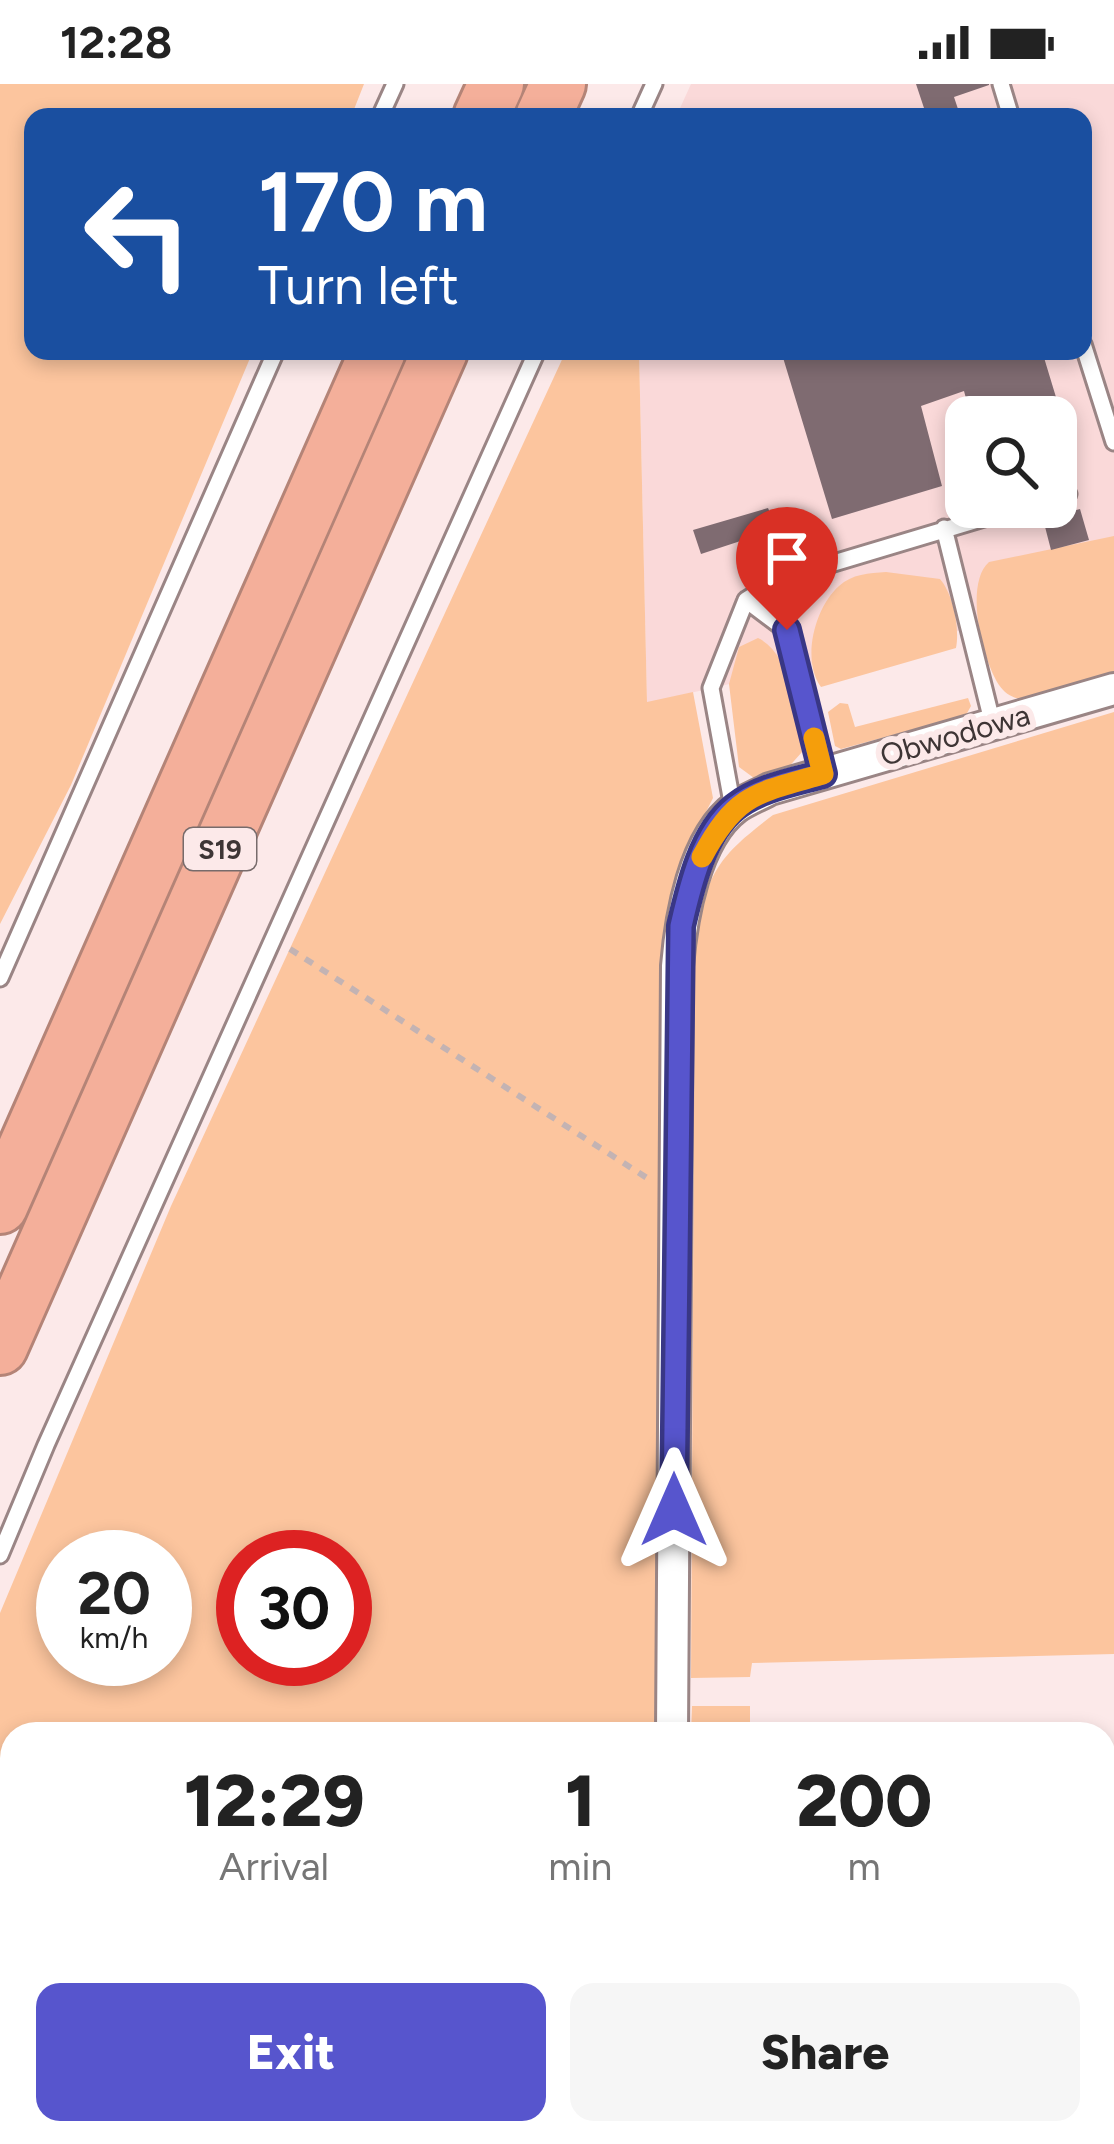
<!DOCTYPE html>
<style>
:root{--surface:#fff;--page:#f6f6f6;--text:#222;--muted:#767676;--accent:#5755cd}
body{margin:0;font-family:Figtree,sans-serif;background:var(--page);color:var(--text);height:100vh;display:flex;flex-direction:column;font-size:45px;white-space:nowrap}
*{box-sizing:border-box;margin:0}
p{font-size:39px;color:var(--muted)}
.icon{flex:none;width:66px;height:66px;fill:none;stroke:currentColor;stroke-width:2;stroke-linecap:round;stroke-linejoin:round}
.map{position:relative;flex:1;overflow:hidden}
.panel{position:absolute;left:0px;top:1638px;width:1116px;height:423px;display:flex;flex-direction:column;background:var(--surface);border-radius:36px 36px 0 0;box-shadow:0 6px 18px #0003}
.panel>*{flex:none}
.hud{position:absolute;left:24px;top:24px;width:1068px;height:252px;border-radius:24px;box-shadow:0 6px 18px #0003;background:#1a4fa0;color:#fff;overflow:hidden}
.fabs{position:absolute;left:945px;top:312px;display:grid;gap:24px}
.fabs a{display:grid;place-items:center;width:132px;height:132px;border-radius:24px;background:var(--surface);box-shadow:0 6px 18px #0003;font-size:60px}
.speed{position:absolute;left:36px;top:1446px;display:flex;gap:24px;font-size:60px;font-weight:700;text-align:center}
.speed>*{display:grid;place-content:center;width:156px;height:156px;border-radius:50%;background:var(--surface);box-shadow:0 6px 18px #0003;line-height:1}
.speed small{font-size:30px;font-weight:400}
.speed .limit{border:18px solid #d22;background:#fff;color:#111}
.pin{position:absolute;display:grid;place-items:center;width:102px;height:102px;color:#fff;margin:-123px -51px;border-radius:50% 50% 50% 0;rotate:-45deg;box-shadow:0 0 12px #0007}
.pin .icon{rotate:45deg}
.me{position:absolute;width:132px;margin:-66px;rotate:0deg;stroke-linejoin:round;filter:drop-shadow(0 0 9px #0008)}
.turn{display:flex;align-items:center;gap:42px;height:252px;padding:0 36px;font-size:54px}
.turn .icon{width:156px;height:156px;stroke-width:2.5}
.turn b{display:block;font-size:84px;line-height:102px}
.eta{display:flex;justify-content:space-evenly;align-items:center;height:204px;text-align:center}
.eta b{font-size:72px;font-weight:800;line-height:84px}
.cta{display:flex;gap:24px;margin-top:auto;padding:24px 36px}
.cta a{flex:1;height:138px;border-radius:24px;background:var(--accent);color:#fff;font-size:48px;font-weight:800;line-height:138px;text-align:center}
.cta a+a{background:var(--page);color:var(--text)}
.status{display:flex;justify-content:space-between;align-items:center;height:84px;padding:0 60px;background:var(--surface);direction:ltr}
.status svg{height:33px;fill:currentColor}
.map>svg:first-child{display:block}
</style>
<div class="status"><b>12:28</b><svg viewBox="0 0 49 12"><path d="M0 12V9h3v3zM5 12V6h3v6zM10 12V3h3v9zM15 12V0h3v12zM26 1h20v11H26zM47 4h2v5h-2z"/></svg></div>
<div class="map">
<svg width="1114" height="2060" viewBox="0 0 1114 2060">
<rect width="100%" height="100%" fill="#fce9e9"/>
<path fill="#fad9d9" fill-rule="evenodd" d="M691 0H1114V521L1100 514 647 619 639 267H1083V33H676ZM966 333H1056V423H966Z
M1114 1795V2060H730L729 2049H1104V1796Z"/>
<path fill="#fcc59e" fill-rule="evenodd" d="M0 0H364L351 33H33V267H253L71 701 0 840Z
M566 267H639L647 618 693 608 713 714 680 780 669 822 662 878 656 1650H12V2049H654V2060H0V1529L171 1122ZM63 1473H165V1575H63ZM243 1473H345V1575H243Z
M1114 452V590L1024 616C1013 614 1005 610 999 601 982 575 964 500 989 478Z
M886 488 940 495C953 510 960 544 956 564L821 603C801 576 815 523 839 502 852 490 869 489 886 488Z
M758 554C791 569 801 635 802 668L786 686 754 694 739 683 729 600 739 563Z
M968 614 971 622 966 631 841 665 835 662 828 628 840 619 848 620 855 643Z
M1114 628V1570L752 1579 750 1593 691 1594 695 852C709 786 719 772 773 731Z
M692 1622H750V1650H691Z"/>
<path fill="#7f6b71" d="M916 0H989V1L954 13 958 25 927 33Z
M781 267H1042L1072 366 1056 371V333H971L964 307 921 322 942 402 832 435Z
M768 424 777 445 701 470 693 446Z
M1080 425 1089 456 1051 466 1043 435Z"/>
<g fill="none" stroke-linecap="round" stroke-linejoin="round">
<g stroke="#9a8585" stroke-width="21">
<path id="lane" d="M1001 0 1011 33
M380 33 395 0
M639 33 654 0
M1083 260 1114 358
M1056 414 1068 410
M944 444 993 641
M746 516 786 546 823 690
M733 724 711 604 746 516 777 496 1021 423
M0 894 276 267
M0 1471 46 1361 537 267"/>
</g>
<g stroke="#9a8585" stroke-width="36">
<path id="street" d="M672 1650 677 882C681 834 694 754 736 723 746 716 759 711 770 705L1114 605
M669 2060V2049"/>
</g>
<g stroke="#b48477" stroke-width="60">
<path id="highway" d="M481 33 496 0
M543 33 558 0
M0 1122 378 267
M0 1263 440 267"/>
</g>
<path stroke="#c3b3b3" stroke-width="6" stroke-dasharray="9 9" stroke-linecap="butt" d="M290 865 647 1094"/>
<use href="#lane" stroke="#fff" stroke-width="15"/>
<use href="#street" stroke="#fff" stroke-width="30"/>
<use href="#highway" stroke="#f4af9a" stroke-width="54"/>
</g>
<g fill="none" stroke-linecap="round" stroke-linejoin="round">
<g stroke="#393785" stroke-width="30">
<path id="route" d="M674 1426 681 842C690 803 702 749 735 723 759 704 794 698 823 690L787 546"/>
</g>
<use href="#route" stroke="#5755cd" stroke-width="21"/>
<path stroke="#f59e0b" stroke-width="21" d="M702 773C736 709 757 709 823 690L814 654"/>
</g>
<g text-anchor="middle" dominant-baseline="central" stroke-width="12" stroke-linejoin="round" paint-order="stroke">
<rect fill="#fce9e9" stroke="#776b6b" stroke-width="3" x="184" y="744" width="72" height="42" rx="9"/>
<g font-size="27" font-weight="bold" fill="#3e3535">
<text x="220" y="765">S19</text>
</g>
<g font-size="30" fill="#3e3535" stroke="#fce9e9">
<text transform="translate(955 651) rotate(-16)">Obwodowa</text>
</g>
</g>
</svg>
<div class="fabs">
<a><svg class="icon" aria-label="search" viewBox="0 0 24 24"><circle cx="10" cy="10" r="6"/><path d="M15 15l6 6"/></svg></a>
</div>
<div class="speed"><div>20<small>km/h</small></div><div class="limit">30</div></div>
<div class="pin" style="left:787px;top:546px;background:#d93025"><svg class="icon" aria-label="arrive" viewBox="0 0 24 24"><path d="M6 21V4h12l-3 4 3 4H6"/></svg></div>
<svg class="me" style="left:674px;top:1426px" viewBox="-20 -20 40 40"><path d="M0-17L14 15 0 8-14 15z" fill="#5755cd" stroke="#fff" stroke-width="4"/></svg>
<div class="hud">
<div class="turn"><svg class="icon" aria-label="left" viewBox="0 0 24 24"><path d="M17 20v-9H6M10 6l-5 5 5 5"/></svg><div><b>170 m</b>Turn left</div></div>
</div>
<section class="panel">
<div class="eta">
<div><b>12:29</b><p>Arrival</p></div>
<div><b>1</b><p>min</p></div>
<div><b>200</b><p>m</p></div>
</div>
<div class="cta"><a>Exit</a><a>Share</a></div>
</section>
</div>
